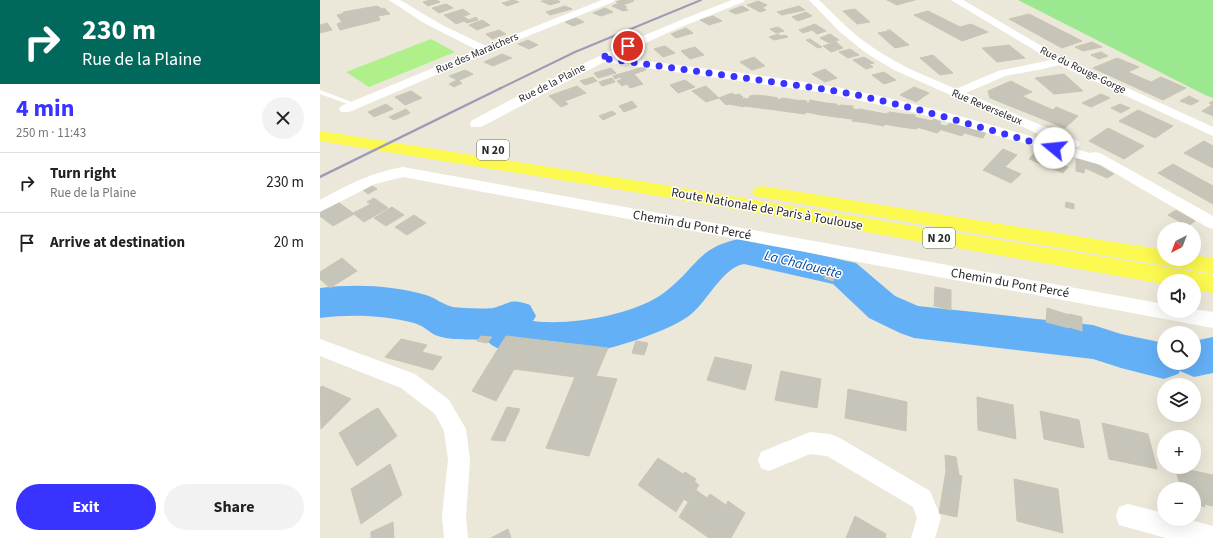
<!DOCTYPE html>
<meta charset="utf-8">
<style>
:root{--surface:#fff;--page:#f2f2f2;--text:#202124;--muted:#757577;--line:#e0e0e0;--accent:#3933ff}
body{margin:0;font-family:"Source Sans 3",sans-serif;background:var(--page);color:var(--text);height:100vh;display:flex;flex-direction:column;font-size:15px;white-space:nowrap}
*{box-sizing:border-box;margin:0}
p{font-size:13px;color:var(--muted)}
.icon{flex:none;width:22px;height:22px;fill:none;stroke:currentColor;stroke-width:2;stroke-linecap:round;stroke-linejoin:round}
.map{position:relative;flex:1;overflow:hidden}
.sheet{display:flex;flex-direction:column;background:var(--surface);width:320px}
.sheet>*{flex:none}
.top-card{background:#00695c;color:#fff;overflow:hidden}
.needle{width:26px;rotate:222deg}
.tools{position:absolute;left:837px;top:222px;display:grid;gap:8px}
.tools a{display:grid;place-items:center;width:44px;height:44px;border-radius:50%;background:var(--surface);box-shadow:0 4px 16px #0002;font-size:20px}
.pin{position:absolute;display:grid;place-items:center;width:34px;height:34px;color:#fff;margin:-17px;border:2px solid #fff;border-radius:50%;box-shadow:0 1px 4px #0007}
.me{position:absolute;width:44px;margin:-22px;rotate:287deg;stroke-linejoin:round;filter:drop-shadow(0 0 3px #0008)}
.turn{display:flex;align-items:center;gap:14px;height:84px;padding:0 16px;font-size:18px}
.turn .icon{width:52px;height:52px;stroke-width:2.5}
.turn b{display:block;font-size:28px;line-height:34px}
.round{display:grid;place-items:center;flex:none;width:42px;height:42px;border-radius:21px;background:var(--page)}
.head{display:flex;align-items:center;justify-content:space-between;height:68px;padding:0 16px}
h1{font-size:24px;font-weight:700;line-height:30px;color:var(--accent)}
.cta{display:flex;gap:8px;margin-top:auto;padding:8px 16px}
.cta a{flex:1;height:46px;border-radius:24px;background:var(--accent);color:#fff;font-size:16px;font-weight:700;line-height:46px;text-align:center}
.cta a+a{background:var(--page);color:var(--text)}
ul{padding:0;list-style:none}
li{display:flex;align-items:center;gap:12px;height:60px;padding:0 16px;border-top:1px solid var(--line)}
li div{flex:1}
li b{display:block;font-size:15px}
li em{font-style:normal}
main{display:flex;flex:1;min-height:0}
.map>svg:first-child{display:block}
</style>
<main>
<section class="sheet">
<div class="top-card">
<div class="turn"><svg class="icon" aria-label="right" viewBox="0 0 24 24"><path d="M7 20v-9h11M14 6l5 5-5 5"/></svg><div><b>230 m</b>Rue de la Plaine</div></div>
</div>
<div class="head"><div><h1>4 min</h1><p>250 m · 11:43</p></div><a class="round"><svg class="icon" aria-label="close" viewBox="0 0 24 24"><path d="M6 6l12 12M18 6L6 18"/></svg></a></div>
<ul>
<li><svg class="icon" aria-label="right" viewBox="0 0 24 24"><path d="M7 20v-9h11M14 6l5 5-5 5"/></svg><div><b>Turn right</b><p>Rue de la Plaine</p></div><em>230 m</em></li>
<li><svg class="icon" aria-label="arrive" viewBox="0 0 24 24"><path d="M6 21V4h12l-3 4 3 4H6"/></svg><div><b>Arrive at destination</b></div><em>20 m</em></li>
</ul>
<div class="cta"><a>Exit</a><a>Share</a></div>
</section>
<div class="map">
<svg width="893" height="538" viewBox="0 0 893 538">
<rect width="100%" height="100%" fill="#ece8d9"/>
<path fill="#9be891" d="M698 0H893V98L885 95Z"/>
<path fill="#aff08b" d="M111 39 135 52 49 87 26 72Z"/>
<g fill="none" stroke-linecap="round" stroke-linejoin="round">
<path fill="#63b0f7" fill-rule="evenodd" d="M424 238 536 263 575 296 598 306 773 325 801 334 844 343V363H874V341L893 337V373L874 377 860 371 858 374 844 379 801 368 773 359 594 338 580 333 549 318 513 284 424 264C402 268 388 301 370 315 344 335 268 357 235 357 223 357 211 355 199 353 187 351 175 350 166 340 149 339 131 341 115 335 108 331 102 325 94 323 63 315 31 314 0 318V288C35 284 71 285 106 295 115 298 124 305 133 307 138 308 168 309 173 308 191 303 190 298 210 305L216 316 213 321C249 326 316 315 345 292 378 267 377 246 424 238Z"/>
</g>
<path fill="#c7c5b9" stroke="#c8c5b3" d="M110 0H117L120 2 108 6 103 2Z
M193 0 199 2 187 6 182 3Z
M237 0 240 2 230 5 221 1Z
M301 0H311L314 1 303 5 307 7 304 8 308 10 303 11 292 6 299 3 296 2Z
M567 0H595L577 5Z
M438 1 447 5 442 8 446 10 440 12 427 5Z
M126 4 133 8 119 13 112 8Z
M57 6 62 9 64 8 70 14 58 16 60 20 20 30 17 24 22 22 17 15 24 13 23 12Z
M245 6 252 9 230 15 226 12Z
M422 6 429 10 416 14 409 11Z
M479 6 485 10 462 15 457 12Z
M285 8 293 12 281 16 273 13Z
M143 9 150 14 144 16 137 11Z
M535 9 550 22 537 24 523 11Z
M137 11 144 16 131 20 124 15Z
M608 11 640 27 651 24 668 32 642 41 594 15Z
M486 12 492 16 478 21 472 17Z
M709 14 762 41 742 48 689 19Z
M143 16 149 20 156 17 158 20 147 23 144 21 136 24 131 20Z
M393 16 402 21 389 25 380 20Z
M256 18 264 22 253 26 245 22Z
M162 20 170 25 157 30 149 25Z
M7 23 12 30 0 33V25Z
M495 24 506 31 497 34 492 30 483 33 479 30Z
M458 27 464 31 456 33 450 29Z
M366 28 373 33 356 38 351 34Z
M179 30 186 34 172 39 166 34Z
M567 30H570L589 45 575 48 558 33 568 31Z
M458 34 461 36 465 35 468 37 454 40 449 37Z
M510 34 519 40 509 43 500 38Z
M490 39 502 47 498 48 486 40Z
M208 40 218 45 209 49 198 44Z
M516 42 523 48 511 52 503 46Z
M772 42 782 47 763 51 755 47Z
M689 45 705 58 677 62 662 48Z
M345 46 355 53 343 57 334 49Z
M375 47 384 55 370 59 361 51Z
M530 49 539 55 528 58 519 52Z
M781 52 788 56 779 59 771 55Z
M182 54 192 58 173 66 164 62Z
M613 55 633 73 620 75 600 58Z
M434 57 445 66 432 70 420 62Z
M544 57 554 63 549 64 553 67 546 69 533 60Z
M797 58 819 67 808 72 831 82 841 77 866 88 843 100 773 68Z
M323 67 326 70 314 74 323 84 310 88 307 84 302 86 297 81 302 79 300 77 295 79 293 76Z
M291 68 296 73 278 78 274 73Z
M505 69 517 78 505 82 492 74Z
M145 70 153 74 138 81 142 83 134 87 129 84 137 80 129 76Z
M564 72 576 80 564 84 552 75Z
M744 74 763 91 734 94 715 78Z
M273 77 277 81 265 85 260 81Z
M292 78 295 82 282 86 279 82Z
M365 80 375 87 358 93 350 85Z
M691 81 712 92 702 96 710 100 733 110 736 107 758 116 745 128 670 98 668 91Z
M257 86 266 93 245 101 248 104 241 107 229 96Z
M386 86 399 98 386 102 372 91Z
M594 87 609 93 596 102 580 95Z
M91 91 102 98 85 105 75 97Z
M412 93 415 95 419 94 423 97 420 98 429 99 424 107 409 104 406 105 399 98Z
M781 94 790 98 771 107 762 103Z
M434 95 446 96 440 108 424 106 430 96Z
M446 96 458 98 457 100H460L455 110 440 108Z
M869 96 879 101 871 105 860 101Z
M463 98 475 100 470 112 455 110 460 99Z
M475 100 487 101 486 103H489L485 114 470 112Z
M490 100 506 103 501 115 486 112Z
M312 101 317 107 304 112 299 106Z
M893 101V116L882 111 892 105 889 103Z
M506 103 517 104V106H520L516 117 501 115Z
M66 104 73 109 54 117 48 112Z
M800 104 810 108 801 113 791 108Z
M520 105 533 106 532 108 535 109 532 119 516 117Z
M86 109 90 113 74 120 69 117Z
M539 109 550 111 548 123 532 121 535 110Z
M818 110 853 126 835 138 799 121Z
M292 111 296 114 283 120 279 116Z
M550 111 566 114 564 126 548 123Z
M569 112 583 114 581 127 564 124 567 113H569Z
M583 114 595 115V117L598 118 597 129 581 127Z
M598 118 612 121 614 119 621 122 619 124 626 126 617 133 597 127Z
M631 122 637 123 634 126 659 137 644 133 642 136 622 130Z
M637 123 666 132 663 138 659 137 634 126Z
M788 128 824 146 804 159 769 141Z
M884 141 893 146V168L864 153Z
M683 149 697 155 685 167 701 174 691 183 663 170Z
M716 151 735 159 733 160 748 167 743 173 709 159Z
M756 157 777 164 794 174 787 178 765 168 764 173 756 171Z
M853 164 893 186V204L838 173Z
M51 185 57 189 48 194 43 190Z
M54 198 68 208 44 222 34 214 13 226 0 216V211L18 202 33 213 51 204 47 202Z
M746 202 754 204V209L745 207Z
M72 207 84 215 66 226 54 218Z
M856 210 875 221 868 226 848 215Z
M94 215 106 223 87 235 75 227Z
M22 258 37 271 10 288 0 279V272Z
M506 274 515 276 513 281 504 278Z
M615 287 631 290V310L614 306Z
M727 308 749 315V328L726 322Z
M749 314 762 317V331L749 327Z
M161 336 172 337 167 343 157 341Z
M186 336 211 339 176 401 152 391Z
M81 339 107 345 102 352 122 357 113 370 65 357Z
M211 339 288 348 276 376 297 379 269 456 226 448 255 377 194 369Z
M316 341 328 343 324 355 312 353Z
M395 357 432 365 425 390 387 380Z
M461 371 501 379 497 408 455 400Z
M2 386 31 399 1 429 0 388Z
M528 389 587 402 586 431 525 418Z
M657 397 693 405 696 439 658 430Z
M187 407 200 409 185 441 171 440Z
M58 408 67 421 61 426 52 411Z
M52 411 61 426 67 421 77 436 37 466 19 433Z
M720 411 759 420 764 448 724 439Z
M782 423 828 434 837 469 789 459Z
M625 455 636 457 639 475 642 476 637 517 619 513 626 471Z
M338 458 363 474 365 472 376 479 356 512 318 485Z
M70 464 82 495 41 524 31 489Z
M855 467 893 475V506L884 504 885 507 874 504V489H861Z
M694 479 738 489 743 533 697 521Z
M375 482 379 485 368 502 364 499Z
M376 490 387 498 390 494 406 505 408 501 425 513 411 538H389L359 517Z
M535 516 566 534 565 538H526Z
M73 522 74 538H51V532Z
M188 529 191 538H171Z"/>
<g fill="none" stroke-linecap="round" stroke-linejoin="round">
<path fill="#fff" fill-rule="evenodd" d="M0 90 37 104 38 105 33 106 0 94Z"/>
<path fill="#fff" fill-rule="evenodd" d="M69 0H80L122 25 166 46 282 0H295L293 2 203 38 29 112H21L19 109 21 106 157 50 104 23Z
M412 0H425L423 2 356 29 295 57C376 68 461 76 541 92 618 108 694 132 770 153L775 152 780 153 893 216V229L887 227 781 165 596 113 505 93 284 62 161 127H151L150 124 151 121C236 75 321 34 412 0Z
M489 0H499C517 17 534 36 555 49 580 66 608 77 636 89L678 71 731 60 631 0H643L744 59 893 127V136L739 65 723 69 685 76 646 93 758 141 760 144 758 147H748L574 70 546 53 520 32Z
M83 167 844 304V311H874V309L893 312V328L83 177 55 184 0 212V200C27 185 52 172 83 167Z
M0 339 95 374 129 400 146 429 150 460 146 516 148 538H124L122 516 128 460 124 431 115 414 81 388 0 356Z
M490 432 510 434 518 437 610 491 621 518 615 538H591L597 518 593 507 507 456 490 454 449 471 441 468 438 460 441 452Z
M808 504 844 513V519H867L893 526V538H846L799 525 796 516 799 507Z"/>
<path fill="#fbf84f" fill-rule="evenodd" d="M0 131 344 185 893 275V293L874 290V281H844V284L344 197 0 141Z
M442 186 844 250V259H874V255L893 258V274L435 196 432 192 435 188Z"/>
<path stroke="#9d9bb5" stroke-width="2" d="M179 89 255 52 381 0"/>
<path stroke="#9d9bb5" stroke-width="2.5" d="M0 177 181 88"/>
</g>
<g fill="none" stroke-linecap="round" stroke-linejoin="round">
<path stroke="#3933ff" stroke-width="7" stroke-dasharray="0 12.6" d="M308 46 281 58 504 89 542 96 600 110 734 148"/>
</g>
<g text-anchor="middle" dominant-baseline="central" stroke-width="3" stroke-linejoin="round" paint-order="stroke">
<g font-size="11" fill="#292929" stroke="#fff">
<text transform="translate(157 53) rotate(-23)">Rue des Maraichers</text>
<text transform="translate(763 70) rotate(26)">Rue du Rouge-Gorge</text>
<text transform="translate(232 83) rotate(-27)">Rue de la Plaine</text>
<text transform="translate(667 107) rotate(23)">Rue Reverseleux</text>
</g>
<g fill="#fff" stroke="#696969" stroke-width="1">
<rect x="157" y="140" width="32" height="20" rx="3"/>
<rect x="603" y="228" width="32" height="20" rx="3"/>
</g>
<g font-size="12" font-weight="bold" fill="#292929">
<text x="173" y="150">N 20</text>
<text x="619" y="238">N 20</text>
</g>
<g font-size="13" fill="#292929" stroke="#fff">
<text transform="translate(447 209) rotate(10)">Route Nationale de Paris à Toulouse</text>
<text transform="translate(372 225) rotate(10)">Chemin du Pont Percé</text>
<text transform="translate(690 283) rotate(10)">Chemin du Pont Percé</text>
</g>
<g font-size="14" font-style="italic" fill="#0349a2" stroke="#fff">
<text transform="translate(483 265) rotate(14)">La Chalouette</text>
</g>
</g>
</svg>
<div class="tools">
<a><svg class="needle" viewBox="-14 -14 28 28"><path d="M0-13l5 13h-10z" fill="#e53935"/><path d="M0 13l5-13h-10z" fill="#757577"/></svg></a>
<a><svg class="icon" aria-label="sound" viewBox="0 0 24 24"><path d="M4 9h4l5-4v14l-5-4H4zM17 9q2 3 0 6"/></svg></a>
<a><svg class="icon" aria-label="search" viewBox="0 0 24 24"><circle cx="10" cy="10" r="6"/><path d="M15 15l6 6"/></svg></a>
<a><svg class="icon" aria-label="layers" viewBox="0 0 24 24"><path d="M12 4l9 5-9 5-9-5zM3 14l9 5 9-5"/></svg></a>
<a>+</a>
<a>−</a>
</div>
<div class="pin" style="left:308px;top:46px;background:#d93025"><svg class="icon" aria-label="arrive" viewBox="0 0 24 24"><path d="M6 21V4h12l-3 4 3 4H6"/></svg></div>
<svg class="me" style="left:734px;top:148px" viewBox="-20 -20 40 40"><circle r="19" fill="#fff"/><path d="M0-13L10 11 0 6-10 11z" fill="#3933ff"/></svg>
</div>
</main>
